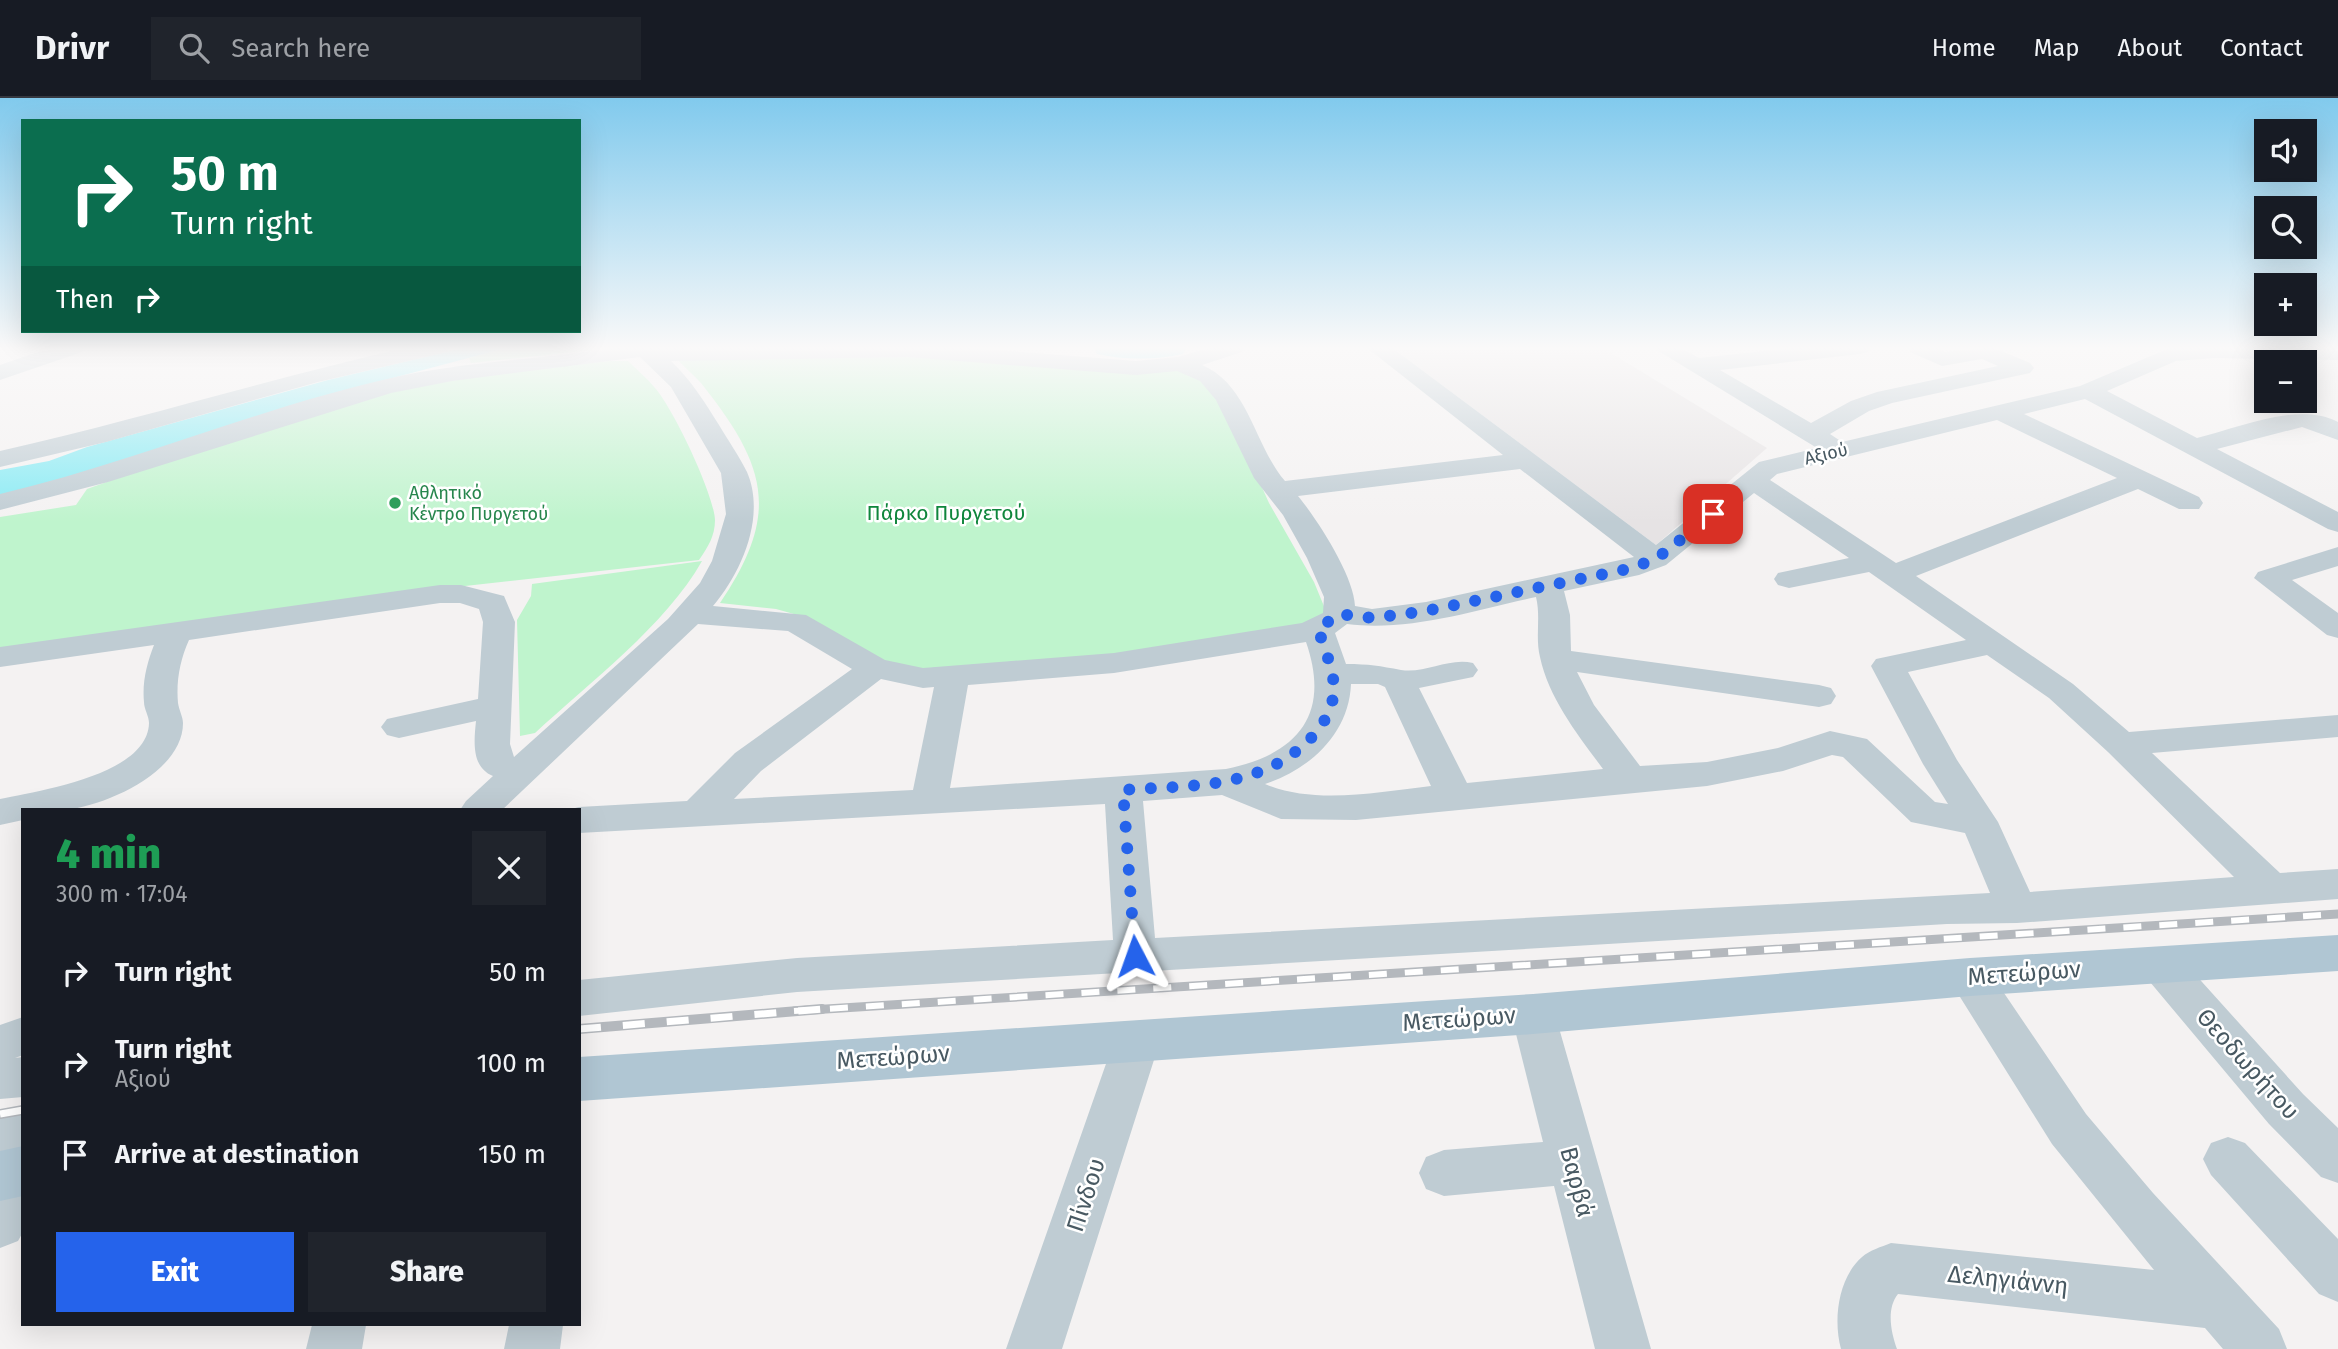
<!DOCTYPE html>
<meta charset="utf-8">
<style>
:root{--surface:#171b24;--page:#20242c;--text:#f1f3f6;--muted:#9ea1a6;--line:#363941;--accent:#2563eb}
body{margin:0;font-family:"Fira Sans",sans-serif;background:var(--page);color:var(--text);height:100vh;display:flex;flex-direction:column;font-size:26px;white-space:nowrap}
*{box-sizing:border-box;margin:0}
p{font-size:23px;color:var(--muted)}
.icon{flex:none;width:38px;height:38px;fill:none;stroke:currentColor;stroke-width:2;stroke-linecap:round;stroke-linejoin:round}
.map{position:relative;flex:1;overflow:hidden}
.side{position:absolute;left:21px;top:710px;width:560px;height:518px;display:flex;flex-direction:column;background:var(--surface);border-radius:0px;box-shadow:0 7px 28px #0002}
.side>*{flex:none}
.hud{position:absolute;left:21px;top:21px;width:560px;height:214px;border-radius:0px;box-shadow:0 7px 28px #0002;background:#0b6e4f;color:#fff;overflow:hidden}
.tools{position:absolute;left:2254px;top:21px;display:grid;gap:14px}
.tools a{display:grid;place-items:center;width:63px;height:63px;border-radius:0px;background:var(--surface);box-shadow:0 7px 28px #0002;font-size:35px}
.pin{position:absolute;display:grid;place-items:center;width:60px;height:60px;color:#fff;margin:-30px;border-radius:14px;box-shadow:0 4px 10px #0006}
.me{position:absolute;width:77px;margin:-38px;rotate:356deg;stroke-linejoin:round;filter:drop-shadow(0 0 5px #0008)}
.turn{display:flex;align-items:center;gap:24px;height:147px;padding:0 35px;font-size:32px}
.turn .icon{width:91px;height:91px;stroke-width:2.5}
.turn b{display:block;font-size:49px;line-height:60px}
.then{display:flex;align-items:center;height:66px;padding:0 35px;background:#0003;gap:14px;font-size:26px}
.round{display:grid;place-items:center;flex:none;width:74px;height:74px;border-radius:0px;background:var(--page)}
.headline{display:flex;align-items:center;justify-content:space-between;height:119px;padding:0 35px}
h1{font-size:42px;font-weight:800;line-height:52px;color:#1e9e55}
.primary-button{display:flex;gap:14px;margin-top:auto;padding:14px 35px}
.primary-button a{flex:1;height:80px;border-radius:0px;background:var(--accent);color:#fff;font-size:28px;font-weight:800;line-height:80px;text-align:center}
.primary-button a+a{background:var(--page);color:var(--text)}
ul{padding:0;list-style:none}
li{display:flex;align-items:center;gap:21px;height:91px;padding:0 35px}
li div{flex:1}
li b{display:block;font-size:26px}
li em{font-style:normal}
header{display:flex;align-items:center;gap:42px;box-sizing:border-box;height:98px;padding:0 35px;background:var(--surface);border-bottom:2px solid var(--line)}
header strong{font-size:33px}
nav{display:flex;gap:38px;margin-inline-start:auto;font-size:24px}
.search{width:490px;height:63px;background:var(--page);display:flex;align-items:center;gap:18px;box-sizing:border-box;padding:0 24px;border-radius:0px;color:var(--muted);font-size:26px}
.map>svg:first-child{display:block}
</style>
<header>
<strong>Drivr</strong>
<div class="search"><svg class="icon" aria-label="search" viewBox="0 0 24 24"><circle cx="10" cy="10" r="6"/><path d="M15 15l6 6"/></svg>Search here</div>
<nav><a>Home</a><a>Map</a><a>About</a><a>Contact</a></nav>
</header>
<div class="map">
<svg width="2338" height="1251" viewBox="0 0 2338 1251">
<rect width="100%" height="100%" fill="#f4f2f2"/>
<path fill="#e6e3e4" d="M1391 249H1601L1767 350 1656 447Z"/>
<path fill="#bff4cd" d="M510 249H622L471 265 469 260Z
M888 254 1177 272 1199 277 1221 298 1269 405 1314 484 1328 518 1319 525 1212 545 959 573 884 568 801 518 776 511 720 505C781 415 767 368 701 285 694 277 685 270 678 262Z
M611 263H628C637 272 647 280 655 290 673 310 714 396 715 422 715 438 708 449 699 462L420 493 0 550V419L76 407 87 391C172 361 257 329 344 306 431 282 521 272 611 263Z
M702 463C666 527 589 585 535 635L520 638 517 522 531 498 532 486Z"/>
<path fill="#88ebf4" d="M467 249H510L351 291 118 368 0 397V372L49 363 87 349 328 282Z"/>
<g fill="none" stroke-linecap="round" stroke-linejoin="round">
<path fill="#88ebf4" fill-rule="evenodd" d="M1093 249H1187L1183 256C1155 262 1125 262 1097 256Z"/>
<path fill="#bfccd3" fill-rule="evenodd" d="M52 249H85L82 254 0 282V267Z
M409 249H450L447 254 318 284 106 344 0 369V353C137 322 272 280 409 249Z
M618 249H957L1136 263 1178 259 1211 249H1245L1242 254 1202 267C1249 287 1254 347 1285 383L1503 357 1366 249H1391L1656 447 1759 364 1817 350 1652 249H1679L1699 260 1801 249H1871L1868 254 1860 256 1720 272 1811 325 1851 303 1877 294 1998 268 1982 261 1942 268 1910 254 1907 249H1936L1945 254 1992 249 2030 265 2034 270 2030 275 1892 305 1869 313 1830 336 1842 344 2080 288 2172 249H2338V262L2214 260 2176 263 2107 293 2197 340C2239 330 2299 303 2338 324V342L2302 329 2217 351 2338 414V434L2328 431 2085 301 2024 316 2199 399 2203 405 2199 411H2179L2138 391 1916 478 2073 586 2129 634 2338 617V639L2152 655 2280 775 2338 771V801L2017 825 1947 826 797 894 579 918V882L797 860 1113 842 1105 706 579 735V712H567L579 709 687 703 735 655 852 571 788 533 698 526 502 712H460L466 703 493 678C471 669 474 643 476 623L399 640 387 637 381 629 387 621 478 601 483 524 479 511 460 505H440L189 542C180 562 176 583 178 605 179 612 183 619 183 625 183 674 107 707 66 712 52 714 37 712 23 712V722L0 727V701C38 693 148 677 149 625 149 618 144 611 144 604 142 584 147 565 154 547L0 569V549L440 487H461L504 498 515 524 510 646 514 659 668 521 700 485 712 463 726 416 721 375 671 289 640 259 452 283 391 295 108 384 0 412V396C131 365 256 311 387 281 463 263 541 262 618 249ZM908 259 1136 277 1177 273 1200 283 1216 302 1254 380 1283 417 1307 460 1324 499 1323 515 1302 525 1114 555 923 570 885 562 806 517 713 508C742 474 766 418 747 374 739 358 728 342 719 327 704 303 691 282 671 263ZM1997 322 2117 380 1896 465 1770 382 1777 376ZM1520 371 1634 459 1426 504 1372 511 1355 508C1354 478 1317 421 1298 398ZM1754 395 1849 460 1778 475 1774 481 1778 487 1789 490 1869 474 1966 542 1876 561 1871 568 1923 666 1948 706 1935 704 1867 641 1830 633 1778 650 1707 664 1640 668 1594 607 1577 574 1819 609 1831 606 1836 598 1831 590 1819 587 1571 553 1570 517 1564 493 1639 477 1666 467ZM1536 499C1541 519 1535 539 1540 559 1549 601 1578 637 1603 671L1467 685 1419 590 1473 579 1478 572 1473 565C1449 559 1425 576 1401 572 1380 568 1369 566 1346 566L1335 535 1347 526C1409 534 1475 512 1536 499ZM1306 544C1331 616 1299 656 1226 671L950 690 968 587 1114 575ZM1987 557 2049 600 2108 654 2234 779 2030 794 1998 724 1957 662 1908 574ZM881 581 923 590 934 589 913 692 734 701 761 673ZM1351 586H1378L1385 589 1431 688C1379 694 1314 707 1265 686 1310 671 1349 636 1351 586ZM1832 657 1843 659 1911 724 1965 735 1990 795 1155 840 1143 703 1222 697 1281 721 1356 722 1707 688 1783 673Z
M2338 449V468L2292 482 2338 515V540L2327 537 2254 480 2258 474Z
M2160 849 2175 854 2303 996 2338 1030V1085L2321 1079 2269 1026 2145 878 2139 866 2145 854Z
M1970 862 1985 867 2086 1016 2153 1095 2279 1231 2287 1251H2223L2205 1230 1898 1196C1886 1211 1891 1234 1897 1251H1841C1833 1222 1838 1180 1862 1159 1870 1152 1881 1149 1891 1145L2154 1172 2052 1046 1955 891 1948 879 1955 867Z
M1533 898 1549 903 1555 916 1651 1251H1595L1554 1088 1444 1098 1426 1091 1419 1075 1426 1059 1444 1052 1543 1044 1511 916 1517 903Z
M23 919V957L15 960 23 959V999L0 1001V927Z
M1137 924 1153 930 1160 943 1062 1251H1006L1114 943 1121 930Z
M23 1015V1057L0 1061V1017Z
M2228 1039 2245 1045 2338 1141V1204L2319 1196 2211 1077 2203 1061 2211 1045Z
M23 1060V1134L18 1143 0 1150V1076L5 1067Z
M312 1227H366L362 1251H306Z
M509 1227H563L560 1251H504Z"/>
<path fill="#b0c6d3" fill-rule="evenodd" d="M2338 837V873L1970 898 1533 936 579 1003V959L1533 896 1970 860Z
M23 1048V1098L0 1103V1053Z"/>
<g stroke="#b4b8bd" stroke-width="9">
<path id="rail-far1" d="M794 913 2338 816"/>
</g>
<g stroke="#b4b8bd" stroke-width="10">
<path id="rail" d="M579 931 822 911
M0 1016 23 1012"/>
</g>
<use href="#rail-far1" stroke="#fff" stroke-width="6" stroke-dasharray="18" stroke-linecap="butt"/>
<use href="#rail" stroke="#fff" stroke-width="7" stroke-dasharray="22" stroke-linecap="butt"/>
</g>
<linearGradient id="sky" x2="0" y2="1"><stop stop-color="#81caed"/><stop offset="0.59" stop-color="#faf9f9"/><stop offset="1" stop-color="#faf9f9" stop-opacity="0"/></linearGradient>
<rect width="2338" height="424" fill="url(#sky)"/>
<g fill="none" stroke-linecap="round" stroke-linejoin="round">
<path stroke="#2563eb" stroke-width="12" stroke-dasharray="0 21.6" d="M1135 858 1123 692C1189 687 1260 692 1310 641 1324 627 1334 609 1334 589 1333 570 1324 549 1318 531L1339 516 1372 520 1426 513 1628 471 1656 461 1713 416"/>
</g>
<circle fill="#2e9e5b" stroke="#fff" stroke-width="2.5" cx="395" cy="405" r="7"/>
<g text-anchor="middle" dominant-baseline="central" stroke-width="5" stroke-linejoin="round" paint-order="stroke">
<g font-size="18" fill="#485962" stroke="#fff">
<text transform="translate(1826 356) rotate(-13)">Αξιού</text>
</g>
<g font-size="18" fill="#27864d" stroke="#fff" text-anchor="start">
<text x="409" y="395">Αθλητικό<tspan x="409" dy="21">Κέντρο Πυργετού</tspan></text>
</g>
<g font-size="21" fill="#0f863c" stroke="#fff">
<text x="946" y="415">Πάρκο Πυργετού</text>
</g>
<g font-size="24" fill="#485962" stroke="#fff">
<text transform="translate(2024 875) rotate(-4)">Μετεώρων</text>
<text transform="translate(1459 921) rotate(-4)">Μετεώρων</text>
<text transform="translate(893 959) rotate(-4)">Μετεώρων</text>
<text transform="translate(2248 966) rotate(48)">Θεοδωρήτου</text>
<text transform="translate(1577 1084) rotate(75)">Βαρβά</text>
<text transform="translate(1086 1097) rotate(-72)">Πίνδου</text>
<text transform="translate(2008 1182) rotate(6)">Δεληγιάννη</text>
</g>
</g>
</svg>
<div class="tools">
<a><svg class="icon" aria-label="sound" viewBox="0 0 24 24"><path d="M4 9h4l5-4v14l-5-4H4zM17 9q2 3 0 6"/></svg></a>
<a><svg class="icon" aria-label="search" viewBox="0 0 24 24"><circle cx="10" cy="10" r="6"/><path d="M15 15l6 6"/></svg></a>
<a>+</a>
<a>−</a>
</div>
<div class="pin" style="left:1713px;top:416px;background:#d93025"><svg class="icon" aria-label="arrive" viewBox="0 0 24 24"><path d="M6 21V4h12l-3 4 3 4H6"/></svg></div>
<svg class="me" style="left:1135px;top:858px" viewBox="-20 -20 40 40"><path d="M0-17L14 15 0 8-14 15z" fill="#2563eb" stroke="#fff" stroke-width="4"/></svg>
<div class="hud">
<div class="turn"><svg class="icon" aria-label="right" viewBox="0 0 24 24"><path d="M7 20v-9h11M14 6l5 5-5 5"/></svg><div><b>50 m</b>Turn right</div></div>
<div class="then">Then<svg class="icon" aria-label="right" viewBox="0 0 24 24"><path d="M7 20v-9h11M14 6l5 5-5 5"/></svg></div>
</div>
<section class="side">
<div class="headline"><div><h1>4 min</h1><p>300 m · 17:04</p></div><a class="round"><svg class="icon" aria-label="close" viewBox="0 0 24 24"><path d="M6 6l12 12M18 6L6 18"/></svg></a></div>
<ul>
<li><svg class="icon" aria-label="right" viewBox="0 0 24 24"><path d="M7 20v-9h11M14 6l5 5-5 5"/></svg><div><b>Turn right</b></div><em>50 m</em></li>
<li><svg class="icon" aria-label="right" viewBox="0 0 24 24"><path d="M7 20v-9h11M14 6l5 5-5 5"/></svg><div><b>Turn right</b><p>Αξιού</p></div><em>100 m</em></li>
<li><svg class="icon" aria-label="arrive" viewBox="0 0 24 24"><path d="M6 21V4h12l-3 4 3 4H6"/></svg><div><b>Arrive at destination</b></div><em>150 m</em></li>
</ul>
<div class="primary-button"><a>Exit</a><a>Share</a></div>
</section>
</div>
